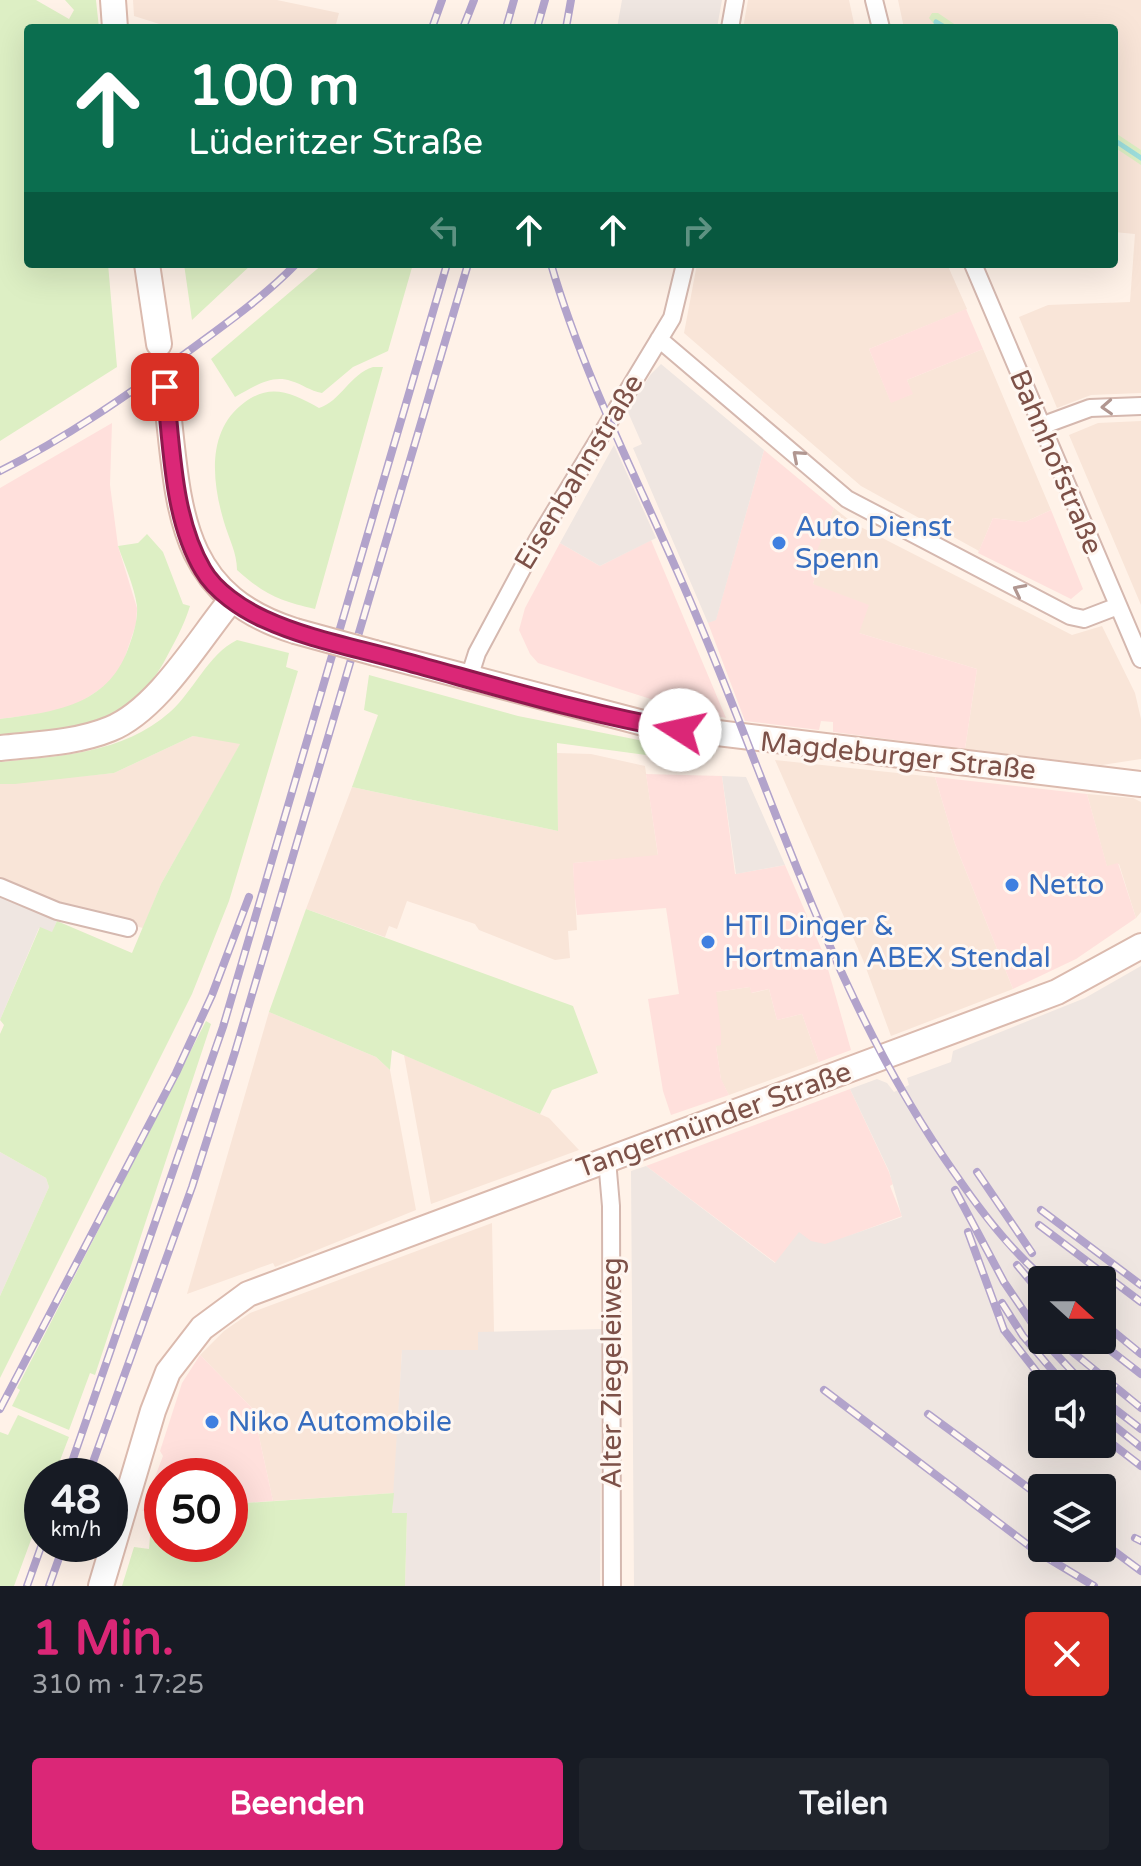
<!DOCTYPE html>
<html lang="de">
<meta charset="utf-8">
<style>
:root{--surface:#171b24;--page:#20242c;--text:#f1f3f6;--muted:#9ea1a6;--accent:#db2777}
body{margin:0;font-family:"Varela Round",sans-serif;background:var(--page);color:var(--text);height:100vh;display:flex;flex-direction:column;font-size:30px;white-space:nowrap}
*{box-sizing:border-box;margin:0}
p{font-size:26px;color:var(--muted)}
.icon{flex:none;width:44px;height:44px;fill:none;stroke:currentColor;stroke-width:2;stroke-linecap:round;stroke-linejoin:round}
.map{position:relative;height:1586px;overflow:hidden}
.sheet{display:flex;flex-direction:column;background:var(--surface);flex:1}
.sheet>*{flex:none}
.hud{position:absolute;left:24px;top:24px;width:1094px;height:244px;border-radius:8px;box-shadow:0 8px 32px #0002;background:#0b6e4f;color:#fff;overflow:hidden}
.needle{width:52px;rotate:111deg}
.tools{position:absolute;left:1028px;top:1266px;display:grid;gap:16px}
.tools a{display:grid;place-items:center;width:88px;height:88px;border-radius:8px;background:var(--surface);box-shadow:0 8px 32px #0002;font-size:40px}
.speed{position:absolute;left:24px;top:1458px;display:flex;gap:16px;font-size:40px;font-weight:700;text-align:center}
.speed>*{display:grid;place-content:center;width:104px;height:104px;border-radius:50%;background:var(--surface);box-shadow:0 8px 32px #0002;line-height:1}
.speed small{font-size:20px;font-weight:400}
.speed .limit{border:12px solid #d22;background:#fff;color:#111}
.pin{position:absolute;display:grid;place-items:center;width:68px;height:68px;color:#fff;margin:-34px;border-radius:16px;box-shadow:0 4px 12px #0006}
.me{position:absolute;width:88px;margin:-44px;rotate:280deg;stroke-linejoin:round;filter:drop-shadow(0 0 6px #0008)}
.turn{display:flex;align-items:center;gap:28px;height:168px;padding:0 32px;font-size:36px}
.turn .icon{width:104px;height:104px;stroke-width:2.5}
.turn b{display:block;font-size:56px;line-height:68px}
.lanes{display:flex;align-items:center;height:76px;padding:0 32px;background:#0003;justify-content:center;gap:40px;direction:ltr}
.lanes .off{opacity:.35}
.round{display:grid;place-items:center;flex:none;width:84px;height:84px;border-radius:8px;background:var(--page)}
.head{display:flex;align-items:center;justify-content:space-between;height:136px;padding:0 32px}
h1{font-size:48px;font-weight:700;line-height:60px;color:var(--accent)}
.action{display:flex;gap:16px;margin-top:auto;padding:16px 32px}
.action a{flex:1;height:92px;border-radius:8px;background:var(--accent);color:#fff;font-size:32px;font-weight:700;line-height:92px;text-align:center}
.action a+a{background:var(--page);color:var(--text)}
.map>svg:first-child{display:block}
</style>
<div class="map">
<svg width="1141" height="1586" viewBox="0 0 1141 1586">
<rect width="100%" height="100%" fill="#fff2e8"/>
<path fill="#f9e5d8" d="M133 0H277L339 13 335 28H172L134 16Z
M748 0H849L855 28H743Z
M898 0H1141V393L1091 395 1057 408 1019 317 1048 305 1130 302 1135 234 1114 232V28H904Z
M697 264H947L967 309 869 349 891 402 912 394 907 380 983 349 1051 510 1025 522 993 518 979 551 861 486 684 333Z
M1141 421V605L1069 435 1098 423Z
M834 508 853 523 1072 635 1102 626 1135 693 1141 719V759L1102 765 965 749 977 669 859 633 813 584 820 559 814 556Z
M193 736 241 743 161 884 143 928 71 910 0 880V784L114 773Z
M557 753 591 754 645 766 658 856 573 863 577 930 568 931 570 958 555 960 479 930 475 924 407 901 397 929 389 926 385 937 306 909 352 787 558 831Z
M775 760 935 777 955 844 1013 989 891 1036 863 960Z
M1087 794 1133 798 1141 802V912L1136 918 1119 864 1107 867Z
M750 987 752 993 769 989 777 1020 802 1014 819 1062 729 1095 721 1080 716 1046V992Z
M269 1012 376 1057 390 1070 416 1210 275 1267 273 1263 187 1294Z
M404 1055 549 1118 579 1150 431 1204Z
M492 1223 494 1332H478L479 1350 402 1351 394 1493 273 1501 253 1409 200 1355 224 1331 250 1313Z"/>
<path fill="#ffe0dc" d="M966 309 983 349 907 380 913 394 891 403 869 349Z
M112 423 110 485 118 546 137 608 136 624 123 663 112 681 84 700 61 711 0 719V488Z
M764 450 834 508 815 556 820 559 813 584 869 605 859 633 977 669 965 749 833 732V722L821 721 819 730 745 721 708 623 716 619Z
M1051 510 1083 589 1071 599 978 553 993 518 1025 522Z
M651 540 726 718 660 702 538 663 530 654 519 630 525 608 560 543 600 566Z
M646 774 722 776 735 874 785 865 824 955 851 1050 819 1062 802 1014 777 1020 769 989 751 993 750 987 716 992 721 1032V1045L716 1046 721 1079 729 1095 671 1115 663 1091 648 999 679 994 666 908 577 915 574 888 573 863 658 855Z
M935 777 1087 794 1107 866 1118 863 1136 918 1076 959 1013 989 955 844Z
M850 1089 889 1172 893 1184 890 1186 902 1216 825 1245 811 1242 776 1263 646 1166Z
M200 1355 253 1409 273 1501 230 1504V1476H162V1509L142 1511 163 1456 160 1451 182 1383Z"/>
<path fill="#efe6e1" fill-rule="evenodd" d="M622 0H722L717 28H617Z
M661 364 764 450 716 620 708 623 633 448 642 444 627 410 651 374Z
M614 445 656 538 600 566 560 543Z
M722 776 746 777 785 865 736 874Z
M0 897 57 921 52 933 39 928 0 1020Z
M1141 966V1586H634L631 1171 646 1166 775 1263 799 1232 811 1241 825 1244 902 1217 889 1171 850 1089 877 1079 887 1083 894 1092 909 1085 907 1078 951 1062 953 1051 1085 998ZM1102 1280V1340H1042V1280ZM1102 1384V1444H1042V1384ZM1102 1488V1548H1042V1488Z
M0 1152 46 1178 49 1187 0 1296Z
M602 1329 600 1586H405L407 1514 392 1513 402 1350H478V1332Z"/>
<path fill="#ddefc4" d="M0 0H36L69 19 74 10 65 0H96L99 28H28V264H108L117 367 0 441Z
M932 13H938L960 28H937L929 18Z
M1114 132 1141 150V165L1114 147Z
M184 264H252L192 320Z
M323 264H413L388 351 353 367 322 393C310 391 302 384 291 381 271 374 252 388 235 397L211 359Z
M373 367H383L315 609C281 601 266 596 237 570 237 553 229 539 224 522 212 482 206 430 245 402 271 383 292 393 319 408 341 401 350 374 373 367Z
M147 534 163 552 183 604 190 606C184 626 174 643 164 662 125 731 71 729 0 737V719C54 712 107 706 128 649 133 635 138 621 137 606 134 586 125 566 118 546L138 543Z
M237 640 289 653 286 667 298 671 229 901 192 994 0 1378V1296L49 1187 46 1178 0 1152V1034L4 1025 0 1020 40 927 52 932 57 921 132 953 161 884 240 744 193 736 114 773 15 784H0V762C60 756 122 754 170 712 194 691 208 654 237 640Z
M369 675 518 716 714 755 702 760H683L557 743 558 831 352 787 378 715 364 710Z
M306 909 573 1006 598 1073 552 1090 540 1114 392 1050 390 1070 376 1057 269 1012Z
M206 1021 211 1024 95 1375 90 1373 69 1430 12 1406 20 1390 17 1388Z
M18 1415 69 1437 54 1476H42V1510L14 1586H0V1432L8 1435Z
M394 1493 392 1513H407L405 1586H122L134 1547 149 1549 152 1510 162 1509V1544H230V1504Z"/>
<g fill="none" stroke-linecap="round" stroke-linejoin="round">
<path stroke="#9edfdd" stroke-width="5" d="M936 22 946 28
M1114 140 1141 158"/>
<g stroke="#d5b8af" stroke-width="20">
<path id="street" d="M874 0 881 28
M730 28 735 0
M973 264 1141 659
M659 339 847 499 1070 616 1084 619 1118 606
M1041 426 1090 408 1141 406
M469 678 477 653 537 541 672 318 685 264
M0 887 57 911 128 928
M607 1160 611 1206 612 1586"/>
</g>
<g stroke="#dbbaae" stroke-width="28">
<path id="secondary" d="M113 0 115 28
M147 264 159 344
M165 387C180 495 170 592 295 631
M375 653 651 725 1141 784
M0 748C36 744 76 743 110 729 158 710 199 639 232 599
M101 1586 153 1411 168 1372 202 1328 248 1294 1057 992 1141 946"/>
</g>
<use href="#street" stroke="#fff" stroke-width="16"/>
<use href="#secondary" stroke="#fff" stroke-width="24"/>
<g stroke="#b2a3cb" stroke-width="8">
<path id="rail" d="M432 28 442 0
M463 28 474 0
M506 28 514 0
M537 28 545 0
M566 28 571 0
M551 264C587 388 650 503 699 622 778 809 837 1008 956 1175 982 1213 1011 1251 1046 1280
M0 471C66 438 126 396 186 353 223 326 264 297 296 264
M977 1172 1032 1253
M955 1190 1004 1282 1042 1338
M1041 1210 1141 1285
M1039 1225 1141 1302
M968 1232 1004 1330 1046 1384
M1017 1265 1042 1295
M1002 1303 1023 1336 1064 1384
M1102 1322 1141 1354
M1043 1340 1084 1384
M1058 1340 1141 1408
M1097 1340 1141 1374
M824 1390 1036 1551 1094 1586
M1102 1399 1141 1429
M0 1409 176 1073 212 995 249 897
M928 1414 1042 1498
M1102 1416 1141 1447
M1102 1436 1141 1466
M67 1476 223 1027 447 264
M88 1476 192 1187 235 1052 468 264
M1135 1538 1141 1541
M1102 1542 1141 1571
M27 1586 42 1544
M49 1586 64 1544"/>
</g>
<use href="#rail" stroke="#fff7f1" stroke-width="5" stroke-dasharray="15" stroke-linecap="butt"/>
<g stroke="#dbbaae" stroke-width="28" stroke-linecap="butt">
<path id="secondary-bridge" d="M295 631 375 653"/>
</g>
<use href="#secondary-bridge" stroke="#fff" stroke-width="24"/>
</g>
<defs><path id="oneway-chevron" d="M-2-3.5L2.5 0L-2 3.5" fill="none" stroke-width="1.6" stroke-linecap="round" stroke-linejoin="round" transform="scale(2)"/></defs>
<g stroke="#b19791">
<use href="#oneway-chevron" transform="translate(1107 407) rotate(177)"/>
<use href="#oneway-chevron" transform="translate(798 456) rotate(-139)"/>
<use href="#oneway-chevron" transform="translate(1019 590) rotate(-153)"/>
</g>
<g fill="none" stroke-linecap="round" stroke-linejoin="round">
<g stroke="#8e194d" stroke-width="20">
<path id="route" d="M165 387C172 445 172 518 203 570 215 591 242 609 264 619 307 639 357 648 403 661 495 686 586 714 680 730"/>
</g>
<use href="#route" stroke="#db2777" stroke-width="14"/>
</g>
<g fill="#3f7fe0" stroke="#fff7f1" stroke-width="3">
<circle cx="779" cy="543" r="8"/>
<circle cx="1012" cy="885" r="8"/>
<circle cx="708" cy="942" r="8"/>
<circle cx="212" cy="1422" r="8"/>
</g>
<g text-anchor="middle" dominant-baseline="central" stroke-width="6" stroke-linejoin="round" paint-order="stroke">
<g font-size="28" fill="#7d5148" stroke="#fff7f1">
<text transform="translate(1056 462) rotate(67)">Bahnhofstraße</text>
<text transform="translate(579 472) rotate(-59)">Eisenbahnstraße</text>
<text transform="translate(898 756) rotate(6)">Magdeburger Straße</text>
<text transform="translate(714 1120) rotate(-20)">Tangermünder Straße</text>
<text transform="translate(612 1373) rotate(-90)">Alter Ziegeleiweg</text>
</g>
<g font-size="28" fill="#366cbe" stroke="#fff7f1" text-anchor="start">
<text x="795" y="527">Auto Dienst<tspan x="795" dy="32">Spenn</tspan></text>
<text x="1028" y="885">Netto</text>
<text x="724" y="926">HTI Dinger &amp;<tspan x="724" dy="32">Hortmann ABEX Stendal</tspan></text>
<text x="228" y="1422">Niko Automobile</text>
</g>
</g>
</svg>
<div class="tools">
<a><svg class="needle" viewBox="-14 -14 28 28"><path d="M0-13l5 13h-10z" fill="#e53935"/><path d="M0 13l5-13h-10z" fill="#9ea1a6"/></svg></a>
<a><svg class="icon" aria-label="sound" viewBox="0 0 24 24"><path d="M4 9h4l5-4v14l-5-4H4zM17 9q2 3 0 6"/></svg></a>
<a><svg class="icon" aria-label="layers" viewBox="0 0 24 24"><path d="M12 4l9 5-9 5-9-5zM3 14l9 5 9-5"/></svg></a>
</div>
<div class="speed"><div>48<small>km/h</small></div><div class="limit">50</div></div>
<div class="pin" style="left:165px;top:387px;background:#d93025"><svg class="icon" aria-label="arrive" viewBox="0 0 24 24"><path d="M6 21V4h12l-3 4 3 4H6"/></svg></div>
<svg class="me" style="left:680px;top:730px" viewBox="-20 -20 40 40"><circle r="19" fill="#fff"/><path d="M0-13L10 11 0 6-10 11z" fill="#db2777"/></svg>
<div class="hud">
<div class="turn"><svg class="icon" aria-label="ahead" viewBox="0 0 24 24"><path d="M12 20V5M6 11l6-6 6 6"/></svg><div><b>100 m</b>Lüderitzer Straße</div></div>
<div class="lanes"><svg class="icon off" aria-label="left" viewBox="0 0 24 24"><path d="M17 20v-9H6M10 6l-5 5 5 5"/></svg><svg class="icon" aria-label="ahead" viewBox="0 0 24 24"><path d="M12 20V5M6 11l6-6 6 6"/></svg><svg class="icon" aria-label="ahead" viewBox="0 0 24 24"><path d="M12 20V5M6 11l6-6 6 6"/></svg><svg class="icon off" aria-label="right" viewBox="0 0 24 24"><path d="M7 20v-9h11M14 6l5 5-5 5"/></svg></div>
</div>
</div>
<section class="sheet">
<div class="head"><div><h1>1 Min.</h1><p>310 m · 17:25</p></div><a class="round" style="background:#d93025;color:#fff"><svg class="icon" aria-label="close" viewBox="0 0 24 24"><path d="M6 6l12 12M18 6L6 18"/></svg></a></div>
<div class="action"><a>Beenden</a><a>Teilen</a></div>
</section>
